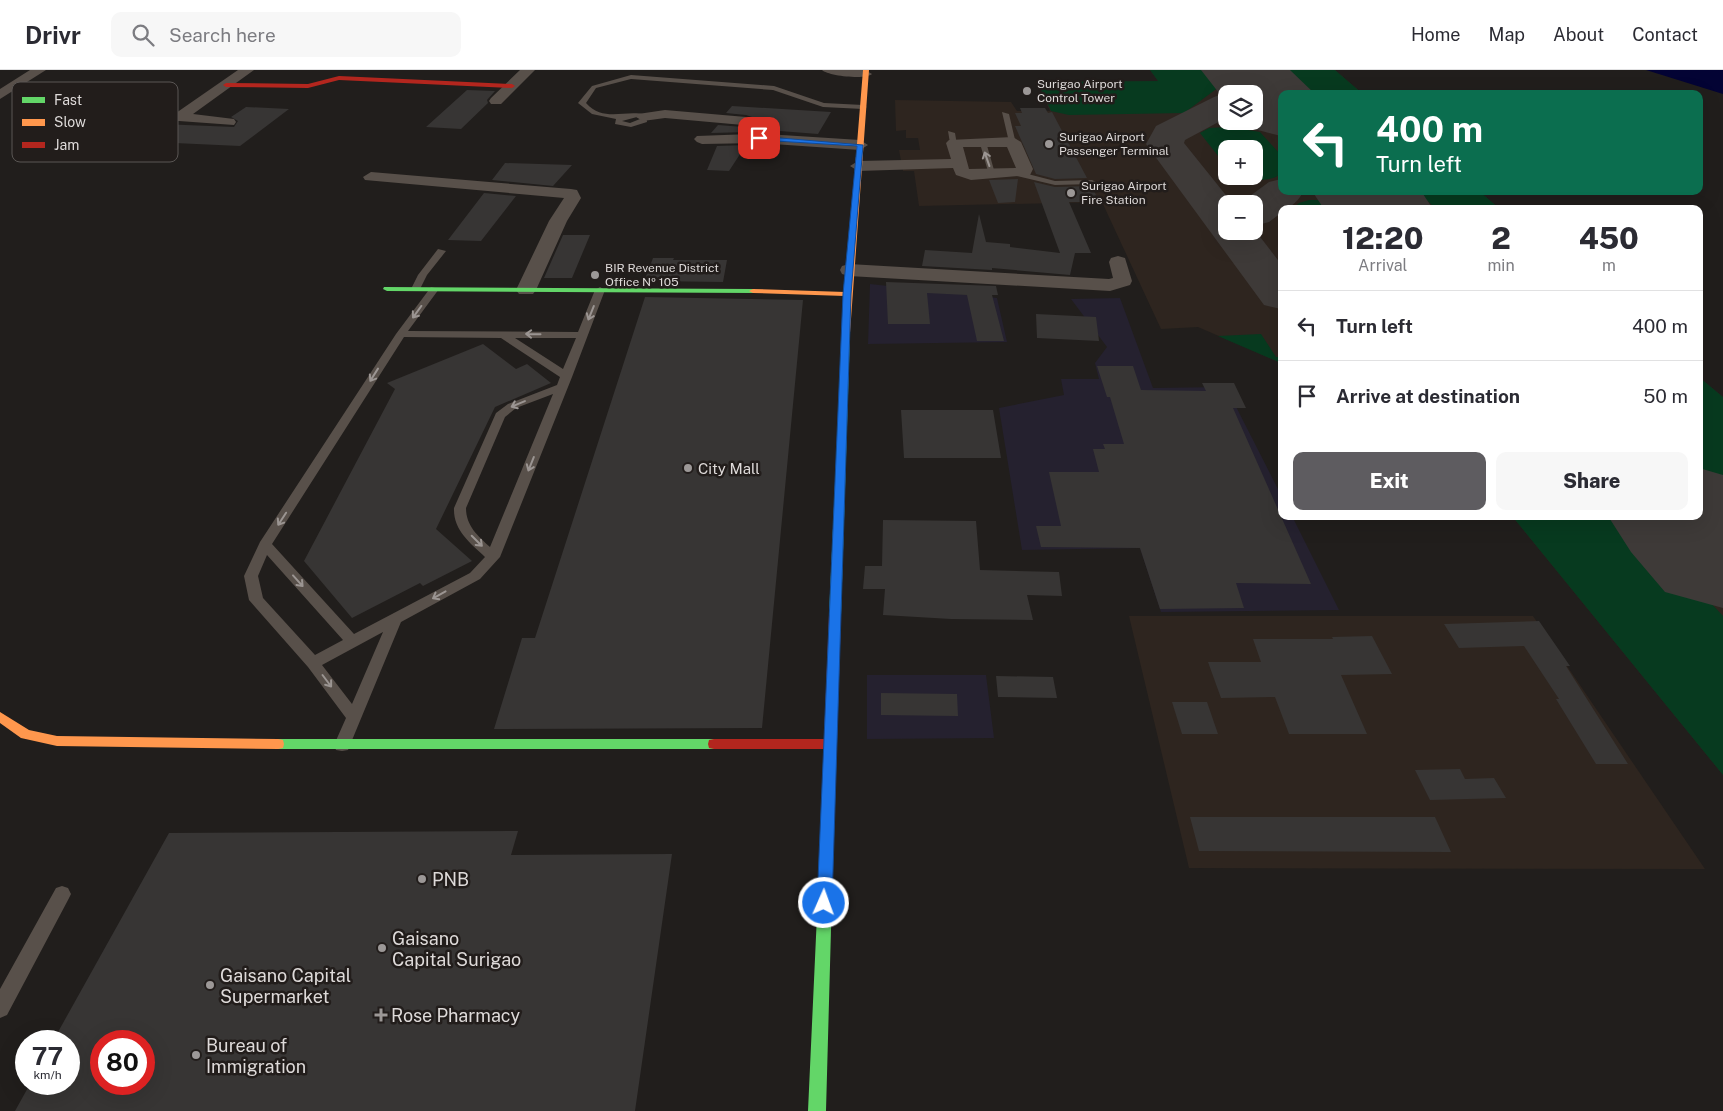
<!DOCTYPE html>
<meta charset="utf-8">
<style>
:root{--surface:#fff;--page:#f7f7f7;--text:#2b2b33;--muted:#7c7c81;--line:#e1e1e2;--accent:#5e5c60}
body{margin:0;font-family:"Public Sans",sans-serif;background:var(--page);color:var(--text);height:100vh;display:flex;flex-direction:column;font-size:19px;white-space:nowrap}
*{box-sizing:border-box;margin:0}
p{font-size:16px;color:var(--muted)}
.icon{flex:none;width:28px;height:28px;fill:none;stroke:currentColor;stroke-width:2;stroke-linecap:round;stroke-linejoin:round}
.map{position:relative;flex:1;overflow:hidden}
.details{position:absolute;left:1278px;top:135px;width:425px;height:315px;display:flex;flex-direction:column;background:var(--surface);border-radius:10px;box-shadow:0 5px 20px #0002}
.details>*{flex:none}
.guide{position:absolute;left:1278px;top:20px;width:425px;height:105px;border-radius:10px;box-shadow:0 5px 20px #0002;background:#0b6e4f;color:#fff;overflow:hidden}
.buttons{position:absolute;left:1218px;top:15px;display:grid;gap:10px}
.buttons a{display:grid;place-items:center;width:45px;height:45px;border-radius:10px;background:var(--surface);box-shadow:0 5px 20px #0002;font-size:25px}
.speed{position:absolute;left:15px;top:960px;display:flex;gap:10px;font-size:25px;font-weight:700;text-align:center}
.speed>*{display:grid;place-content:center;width:65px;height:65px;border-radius:50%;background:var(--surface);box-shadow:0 5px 20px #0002;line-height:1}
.speed small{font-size:12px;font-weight:400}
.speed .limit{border:8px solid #d22;background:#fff;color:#111}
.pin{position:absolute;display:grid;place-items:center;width:42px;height:42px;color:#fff;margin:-21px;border-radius:10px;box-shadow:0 2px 8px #0006}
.me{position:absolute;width:55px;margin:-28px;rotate:2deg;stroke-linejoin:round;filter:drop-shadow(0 0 4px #0008)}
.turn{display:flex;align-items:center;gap:18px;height:105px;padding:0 15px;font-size:22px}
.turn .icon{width:65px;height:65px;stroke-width:2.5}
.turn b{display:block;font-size:35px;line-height:42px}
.eta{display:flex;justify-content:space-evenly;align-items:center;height:85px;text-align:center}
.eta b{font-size:30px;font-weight:800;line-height:35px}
.action{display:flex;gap:10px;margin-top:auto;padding:10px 15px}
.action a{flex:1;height:58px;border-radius:10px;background:var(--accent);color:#fff;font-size:20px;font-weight:800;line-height:58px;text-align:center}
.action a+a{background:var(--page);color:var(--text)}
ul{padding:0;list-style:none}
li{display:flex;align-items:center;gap:15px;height:70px;padding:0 15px;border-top:1px solid var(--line)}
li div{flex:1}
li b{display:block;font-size:19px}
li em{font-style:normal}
header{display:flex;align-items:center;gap:30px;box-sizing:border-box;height:70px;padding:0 25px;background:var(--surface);border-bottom:1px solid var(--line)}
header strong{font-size:24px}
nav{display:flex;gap:28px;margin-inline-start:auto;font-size:18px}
.search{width:350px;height:45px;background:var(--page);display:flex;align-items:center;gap:12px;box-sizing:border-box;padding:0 18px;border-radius:10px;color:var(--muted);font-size:19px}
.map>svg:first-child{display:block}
</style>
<header>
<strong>Drivr</strong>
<div class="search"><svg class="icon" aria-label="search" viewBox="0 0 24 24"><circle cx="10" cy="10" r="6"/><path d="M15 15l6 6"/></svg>Search here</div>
<nav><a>Home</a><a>Map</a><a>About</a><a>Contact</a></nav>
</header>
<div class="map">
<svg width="1723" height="1041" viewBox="0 0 1723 1041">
<rect width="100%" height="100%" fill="#211e1c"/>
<path fill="#25212f" d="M870 214 997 228 1007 272 868 274Z
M1120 228 1153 318 1226 317 1281 425V446H1292L1339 540 1161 542 1140 478 1022 480 999 338 1064 325 1061 309H1099L1095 293 1107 277 1071 229Z
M867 605H986L994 668 867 669Z"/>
<path fill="#2e251f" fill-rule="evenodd" d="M1150 0H1335L1363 24H1281V121H1479L1500 139H1281V293L1198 257 1161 259 1102 132 919 136 914 101H903L899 80H920L918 68H906V60L896 61 895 30 1011 32 1017 41H1050L1037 12 1158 11ZM1226 24H1254V51H1226ZM1226 79H1254V106H1226ZM1226 134H1254V161H1226Z
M1699 307 1723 327V705L1512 446H1699Z
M1129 546H1533L1705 799 1189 798Z"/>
<path fill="#073a1f" d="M1150 0H1214L1219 6H1209L1219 17 1184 43 1069 45 1051 41 1037 12 1158 11Z
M1271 0H1335L1363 24H1296Z
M1230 57 1260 62 1281 85V104C1268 113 1250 110 1235 106H1254V79H1226V96L1200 63 1209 58Z
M1417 121H1479L1500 139H1436Z
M1309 130H1322L1330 139H1292L1299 133Z
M1261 264 1276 287H1281V293L1218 266Z
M1699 307 1723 327V418L1699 396Z
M1512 446H1630L1723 546V705Z"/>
<path fill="#030334" d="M1646 0H1723V24Z"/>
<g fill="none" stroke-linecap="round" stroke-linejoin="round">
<path fill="#3e3a38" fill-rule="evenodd" d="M1226 23V48L1185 70 1184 73 1233 134H1226V161H1254V159L1281 194V239L1264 235 1146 74 1156 56 1214 27Z
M1281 109V121H1304C1299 129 1292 139 1281 139V143L1269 152 1254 156V134H1239L1269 112Z"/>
<path fill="#3e3a38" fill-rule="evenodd" d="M1201 0H1290L1315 24H1281V66L1250 58 1244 51H1254V24H1226V32Z
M1312 121H1421L1433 139H1324Z
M1699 398 1723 405V538L1665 522 1631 482 1608 446H1699Z"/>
</g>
<path fill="#373534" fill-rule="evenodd" d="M467 20 495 21 487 30 488 33 461 59 426 57Z
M732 36 831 42 818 64 767 60 764 51 746 45 726 43Z
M246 37 289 39 240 76 109 70 137 53 234 57 238 51 231 47Z
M1020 38H1045L1048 43 1052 42 1087 108 1055 109 1036 104 1015 56H1021L1015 43H1022Z
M718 55 743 57 749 59V62L711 63Z
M746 75 729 101 707 100 717 76Z
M505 93 572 95 553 116 492 110Z
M1018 109 1015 132 998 133 989 110Z
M1034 112 1055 117 1091 116 1100 132H1069L1091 183H1075L1070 205 992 198V200L922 196 925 180 972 183 979 144 986 172 1010 174V177L1060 183Z
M484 123 516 126 481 171 448 170Z
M563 165H590L572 208H544Z
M653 188H674L673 190H727L723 212 650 211 651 209H645Z
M886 212 996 216 998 225H992L1004 271H977L967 225 927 223 930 254H888Z
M645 227 803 230 762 658 494 659 522 568H535Z
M1036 244 1096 247 1099 271 1037 268Z
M483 274 516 299 527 294 551 313 495 337 436 459 472 491 423 516 420 513 352 548 304 491 395 319 387 313Z
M1097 296H1133L1141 320 1206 321 1202 313H1234L1246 338H1233L1311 514 1236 513 1244 538 1160 539 1140 478 1041 477 1036 456H1061L1049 402H1099L1093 379H1105L1103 374H1124L1110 327H1107Z
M901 340H993L1001 388H904Z
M883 450 976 451 980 500 1059 502 1062 526 1027 525 1033 550 951 549 883 545 885 519H863L865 496H882Z
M1539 551 1570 596H1566L1628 694H1596L1556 629H1559L1524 576 1459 578 1444 554Z
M1372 566 1392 604 1341 605 1367 664H1289L1275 627 1221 628 1208 592H1261L1253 569H1333L1332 567Z
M996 606 1053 607 1057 628 998 627Z
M881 623 957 624 958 646 881 645Z
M1172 632H1207L1218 664H1182Z
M1460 699 1465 709 1494 708 1506 728 1430 730 1415 700Z
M1190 747H1435L1451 782 1199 781Z
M518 761 511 785 672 784 635 1041H15L30 1014H69V971H53L169 763ZM101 971H144V1014H101Z"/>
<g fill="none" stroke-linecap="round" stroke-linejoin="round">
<path fill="#58504a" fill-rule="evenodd" d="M631 5 774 16 824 33 863 35 867 37 863 39 823 37 773 20 631 9 596 18 586 33C604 53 626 39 646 45L647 52 631 57 615 54 616 49 592 44 578 33 592 16ZM637 47 640 49 630 53 622 51Z
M1002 42 1009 44 1016 74 1009 72Z
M948 61 955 63 957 75 950 73Z
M979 70 986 72 996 107 989 105Z
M1020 102 1055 111 1092 110 1096 112 1092 114 1055 115 1017 106 1016 104Z
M438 179 446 181 427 205 419 221H413L411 219 418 205Z
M431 217 439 219 408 261 578 262 595 220 600 217 605 220 572 307 500 487 480 509 401 552 350 675 348 680 342 681 336 680 334 675 346 648 308 597 249 530 244 506 260 472 396 264ZM404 267 501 268 560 307 557 315 508 334 496 343 454 438C453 460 470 473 485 487L470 503 354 564 272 474ZM515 268H576L563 299ZM553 324 490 477C478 466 466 456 466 438L505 347 516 338ZM267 485 343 570 315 585 263 528 258 506ZM383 562 352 634 322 595Z
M62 816 68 818 71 824 68 830 7 945 0 948V919L56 818Z"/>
<path fill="#58504a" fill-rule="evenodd" d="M30 0H46L0 29V19Z
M238 0H254L193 44 234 49 236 52 234 55 179 51H128L121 47 128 43H176Z
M520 0H535L501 34H491L489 31 491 28Z
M822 0H865L872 4C866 10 828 6 822 0Z
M665 40 746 47 763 53 766 64 860 70 868 75 860 80 759 73 702 74 697 72 694 69 697 66 751 64V58L743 55 665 48 643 51 636 47 638 44Z
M1013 67 1021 72 1033 99 1030 105 971 110 956 105 953 98 858 101 850 96 858 91 951 89 946 73 949 70ZM963 77H1007L1016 98 969 99Z
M371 102 571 119 577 120 581 128 567 151 536 220 533 224H519L516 220 549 151 564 128 365 110 363 107Z
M1118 186 1125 188 1132 211 1130 215 1110 221 849 206 842 204 840 200 842 196 849 194 1109 209 1113 208 1109 192 1111 188Z"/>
<path fill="#63d668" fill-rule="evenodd" d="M384 217 753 219 757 221 753 223 387 221 383 219Z
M846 260 850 263 841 545 835 549 829 545 842 263Z
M278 669H714L719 670 720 674 719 678 714 679H278L273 678 272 674 273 670Z
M825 816 830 818 832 823 826 1041H808L818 823 820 818Z"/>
<path fill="#ff974d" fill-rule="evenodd" d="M863 0H869L850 263 846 266 842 263 845 226 753 223 749 221 753 219 845 222Z
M0 642 29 660 57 666 278 669 283 670 284 674 283 678 278 679 57 676 21 668 0 653Z"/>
<path fill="#b3261e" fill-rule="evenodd" d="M339 6 512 14 515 16 512 18 339 10 308 18 226 17 223 15 226 13 308 14Z
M835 541 841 545 832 823 830 828 825 830 820 828 818 823 824 679H714L709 678 708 674 709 670 714 669H824L829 545Z"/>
</g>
<defs><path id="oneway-shaft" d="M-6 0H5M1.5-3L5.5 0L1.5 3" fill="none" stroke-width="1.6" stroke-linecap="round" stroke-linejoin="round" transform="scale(1.25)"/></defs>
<g stroke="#9b9592">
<use href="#oneway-shaft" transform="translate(987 89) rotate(-109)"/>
<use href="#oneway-shaft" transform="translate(417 242) rotate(126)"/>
<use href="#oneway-shaft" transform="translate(591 243) rotate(112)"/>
<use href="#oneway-shaft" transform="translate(533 264) rotate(-179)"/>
<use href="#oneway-shaft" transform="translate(374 305) rotate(122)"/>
<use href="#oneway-shaft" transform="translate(518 334) rotate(157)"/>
<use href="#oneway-shaft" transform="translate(531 394) rotate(112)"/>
<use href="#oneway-shaft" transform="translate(282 449) rotate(123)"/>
<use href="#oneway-shaft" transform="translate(477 471) rotate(45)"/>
<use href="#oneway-shaft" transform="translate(298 511) rotate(48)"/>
<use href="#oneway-shaft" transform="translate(439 525) rotate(151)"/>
<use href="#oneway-shaft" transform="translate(327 611) rotate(53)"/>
</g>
<path fill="#1a73e8" stroke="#114b97" d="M757 66 863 75 851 224 832 833 830 838 824 840 819 838 817 833 843 224 857 76 759 70Z"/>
<g fill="#9c9897" stroke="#221d1b" stroke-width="2">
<circle cx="1027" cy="21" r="5"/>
<circle cx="1049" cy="74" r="5"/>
<circle cx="1071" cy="123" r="5"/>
<circle cx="595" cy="205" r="5"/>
<circle cx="688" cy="398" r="5"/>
<circle cx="422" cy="809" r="5"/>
<circle cx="382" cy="878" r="5"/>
<circle cx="210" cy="915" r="5"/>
<path d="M378.5 937.5h5v5h5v5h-5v5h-5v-5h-5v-5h5z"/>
<circle cx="196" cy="985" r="5"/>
</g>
<g text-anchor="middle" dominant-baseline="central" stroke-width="5" stroke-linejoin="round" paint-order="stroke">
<g font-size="12" fill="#dedad9" stroke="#221d1b" text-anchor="start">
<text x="1037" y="14">Surigao Airport<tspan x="1037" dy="14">Control Tower</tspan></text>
<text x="1059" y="67">Surigao Airport<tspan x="1059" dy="14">Passenger Terminal</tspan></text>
<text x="1081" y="116">Surigao Airport<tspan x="1081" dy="14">Fire Station</tspan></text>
<text x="605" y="198">BIR Revenue District<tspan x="605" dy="14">Office № 105</tspan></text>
</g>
<g font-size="15" fill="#dedad9" stroke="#221d1b" text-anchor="start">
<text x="698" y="398">City Mall</text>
</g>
<g font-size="18" fill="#dedad9" stroke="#221d1b" text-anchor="start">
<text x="432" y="809">PNB</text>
<text x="392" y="868">Gaisano<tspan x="392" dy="21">Capital Surigao</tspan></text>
<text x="220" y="905">Gaisano Capital<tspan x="220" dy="21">Supermarket</tspan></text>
<text x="391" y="945">Rose Pharmacy</text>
<text x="206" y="975">Bureau of<tspan x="206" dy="21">Immigration</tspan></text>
</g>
</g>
<rect x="12" y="12" width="166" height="80" rx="8" fill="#221d1b" stroke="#5a5654" stroke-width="1"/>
<rect x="22" y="27" width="23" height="6" fill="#63d668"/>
<rect x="22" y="49" width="23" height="7" fill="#ff974d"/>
<rect x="22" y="72" width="23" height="6" fill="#b3261e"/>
<g font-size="14" fill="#dedad9">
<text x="54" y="35">Fast</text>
<text x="54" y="57">Slow</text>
<text x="54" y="80">Jam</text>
</g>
</svg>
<div class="buttons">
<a><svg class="icon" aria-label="layers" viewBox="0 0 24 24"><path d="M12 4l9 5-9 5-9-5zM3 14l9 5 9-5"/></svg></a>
<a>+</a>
<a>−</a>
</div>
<div class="speed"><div>77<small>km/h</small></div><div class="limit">80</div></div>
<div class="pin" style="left:759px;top:68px;background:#d93025"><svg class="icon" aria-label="arrive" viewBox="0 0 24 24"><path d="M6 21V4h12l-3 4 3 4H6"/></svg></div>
<svg class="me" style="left:824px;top:833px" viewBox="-20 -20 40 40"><circle r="17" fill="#1a73e8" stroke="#fff" stroke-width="3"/><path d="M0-11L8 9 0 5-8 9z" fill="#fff"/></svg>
<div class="guide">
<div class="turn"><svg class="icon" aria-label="left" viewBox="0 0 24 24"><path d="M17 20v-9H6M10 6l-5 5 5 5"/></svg><div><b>400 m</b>Turn left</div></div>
</div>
<section class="details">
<div class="eta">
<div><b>12:20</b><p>Arrival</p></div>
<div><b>2</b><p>min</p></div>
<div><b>450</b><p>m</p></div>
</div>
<ul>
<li><svg class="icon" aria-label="left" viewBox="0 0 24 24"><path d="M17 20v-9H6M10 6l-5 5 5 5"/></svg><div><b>Turn left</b></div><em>400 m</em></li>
<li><svg class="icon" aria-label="arrive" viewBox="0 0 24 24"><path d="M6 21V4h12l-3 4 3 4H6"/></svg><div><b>Arrive at destination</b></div><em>50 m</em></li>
</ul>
<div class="action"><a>Exit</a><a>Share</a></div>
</section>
</div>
